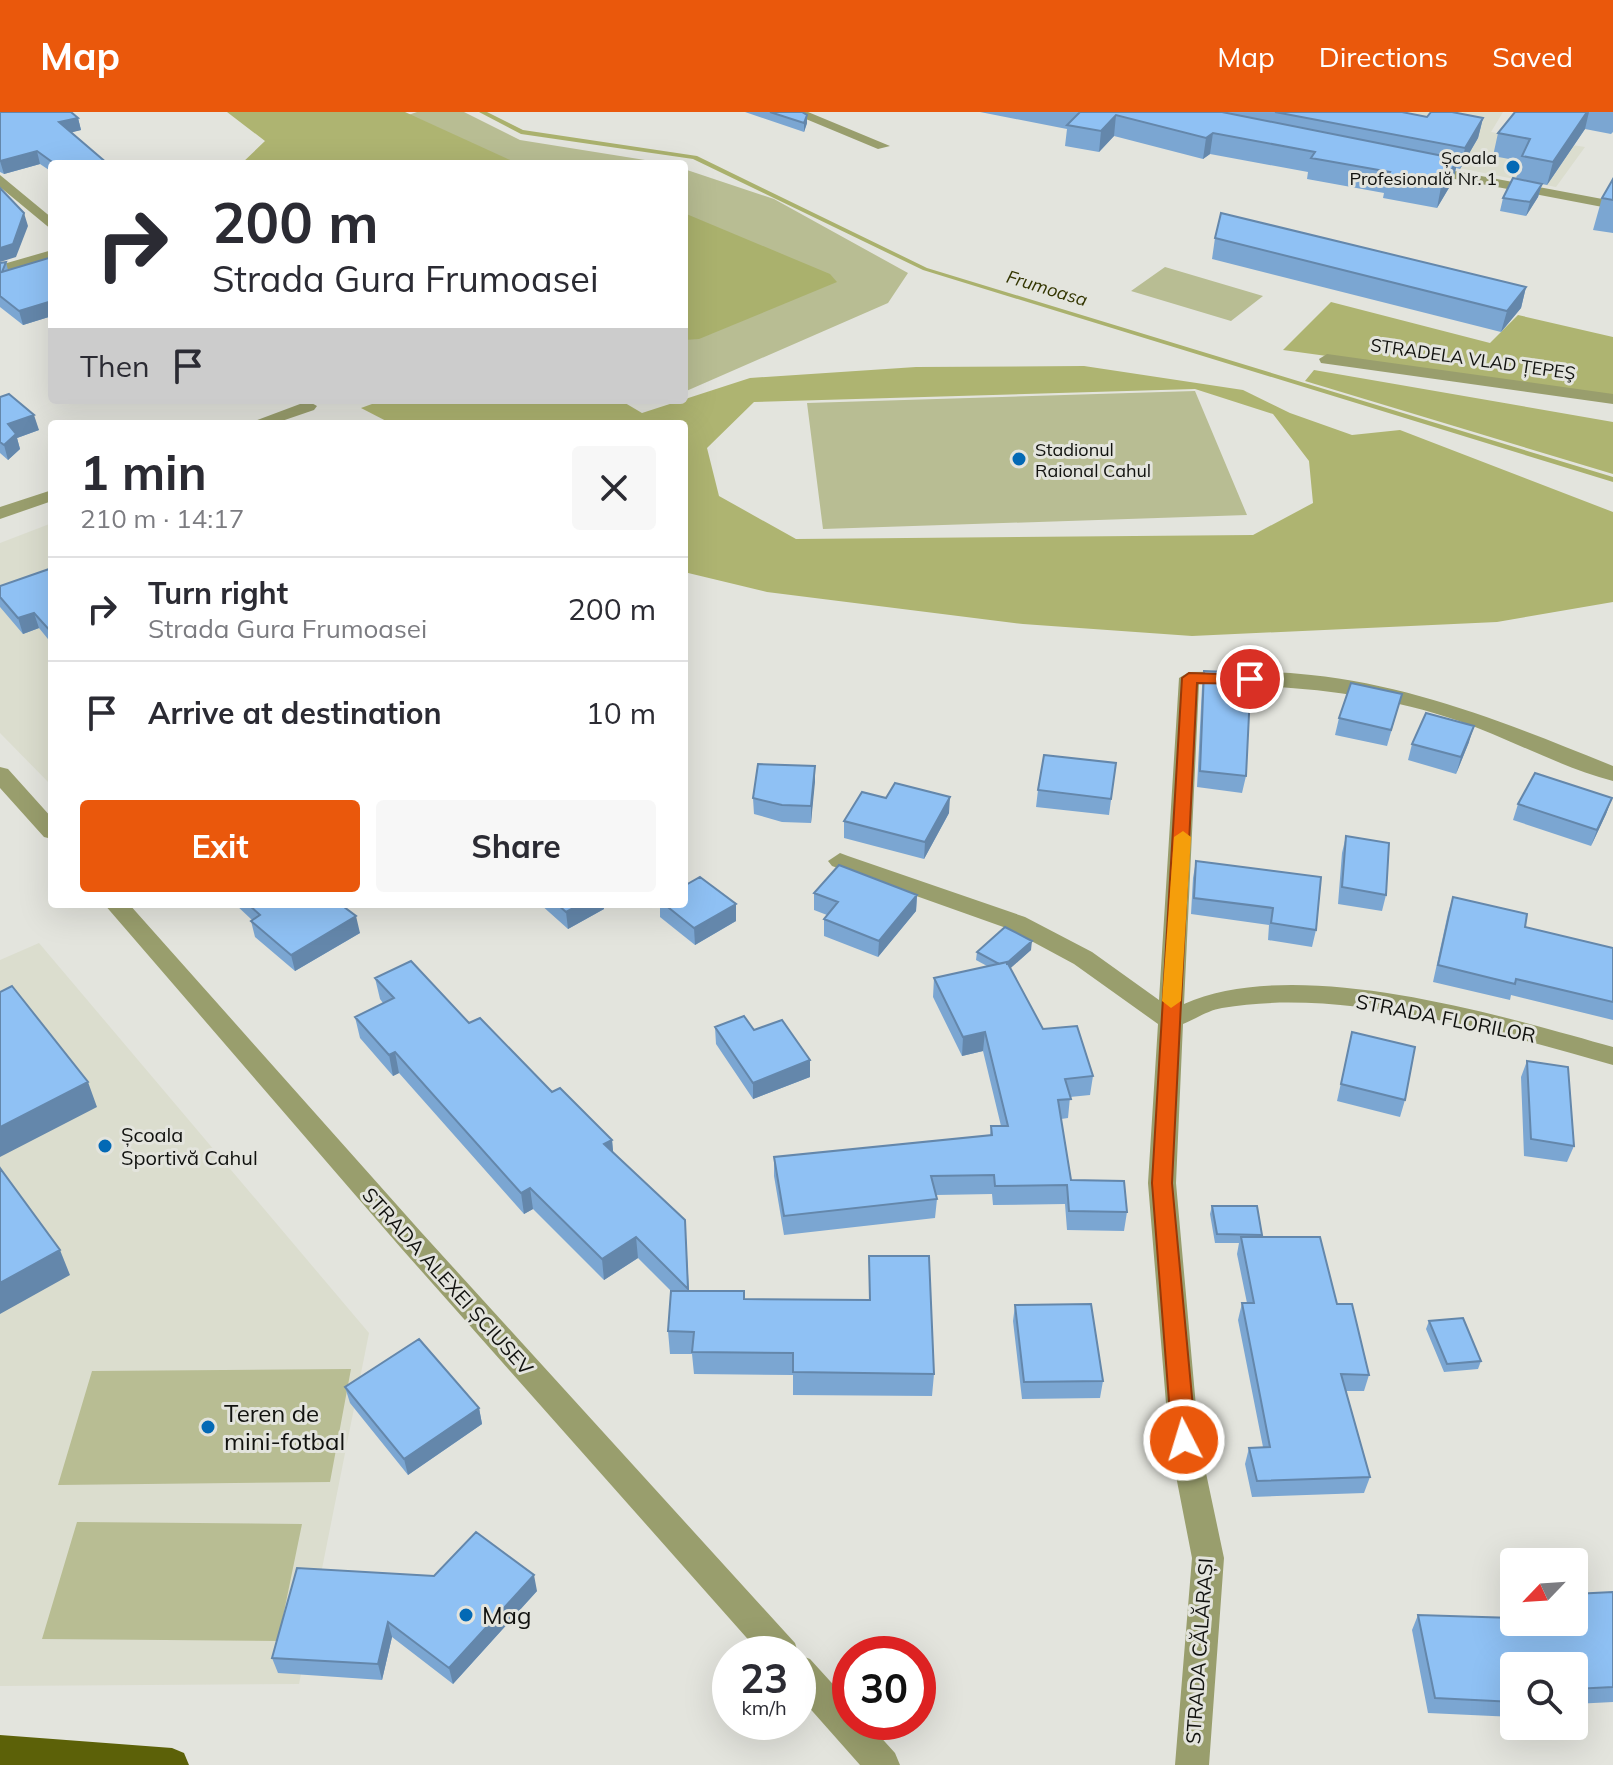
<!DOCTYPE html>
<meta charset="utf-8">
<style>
:root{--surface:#fff;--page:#f7f7f7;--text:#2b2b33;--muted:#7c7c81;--line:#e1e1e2;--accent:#ea580c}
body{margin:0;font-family:Mulish,sans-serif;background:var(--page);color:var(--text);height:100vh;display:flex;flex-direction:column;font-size:30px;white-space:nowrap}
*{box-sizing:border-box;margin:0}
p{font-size:26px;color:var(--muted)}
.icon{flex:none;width:44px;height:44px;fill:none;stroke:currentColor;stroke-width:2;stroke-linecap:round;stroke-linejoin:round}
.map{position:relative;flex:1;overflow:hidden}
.details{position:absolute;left:48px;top:308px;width:640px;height:488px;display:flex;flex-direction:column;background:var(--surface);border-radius:8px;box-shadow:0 8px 32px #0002}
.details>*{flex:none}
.guide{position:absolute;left:48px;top:48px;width:640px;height:244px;border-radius:8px;box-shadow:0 8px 32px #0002;background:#fff;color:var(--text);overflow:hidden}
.needle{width:52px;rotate:245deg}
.fabs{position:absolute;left:1500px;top:1436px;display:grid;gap:16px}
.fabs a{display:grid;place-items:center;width:88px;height:88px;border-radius:8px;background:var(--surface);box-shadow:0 8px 32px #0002;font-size:40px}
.speed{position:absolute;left:712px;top:1524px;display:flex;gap:16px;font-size:40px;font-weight:700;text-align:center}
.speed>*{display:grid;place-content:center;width:104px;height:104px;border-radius:50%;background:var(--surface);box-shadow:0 8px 32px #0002;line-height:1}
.speed small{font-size:20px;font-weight:400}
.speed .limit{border:12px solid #d22;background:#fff;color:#111}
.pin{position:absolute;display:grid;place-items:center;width:68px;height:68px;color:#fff;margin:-34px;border:4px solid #fff;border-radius:50%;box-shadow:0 2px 8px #0007}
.me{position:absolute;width:88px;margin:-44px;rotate:355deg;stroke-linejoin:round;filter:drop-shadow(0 0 6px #0008)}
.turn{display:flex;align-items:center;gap:28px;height:168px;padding:0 32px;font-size:36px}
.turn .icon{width:104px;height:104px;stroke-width:2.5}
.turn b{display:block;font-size:56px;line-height:68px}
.then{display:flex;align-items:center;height:76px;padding:0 32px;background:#0003;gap:16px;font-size:30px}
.round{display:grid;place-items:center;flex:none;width:84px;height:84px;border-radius:8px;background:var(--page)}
.overview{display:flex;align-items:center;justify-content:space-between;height:136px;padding:0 32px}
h1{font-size:48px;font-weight:700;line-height:60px}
.primary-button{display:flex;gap:16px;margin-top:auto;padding:16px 32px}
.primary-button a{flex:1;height:92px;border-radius:8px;background:var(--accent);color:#fff;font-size:32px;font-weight:700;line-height:92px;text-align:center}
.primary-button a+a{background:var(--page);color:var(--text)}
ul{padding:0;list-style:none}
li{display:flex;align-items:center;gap:24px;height:104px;padding:0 32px;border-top:2px solid var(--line)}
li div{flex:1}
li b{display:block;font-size:30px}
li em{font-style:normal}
header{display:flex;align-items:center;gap:48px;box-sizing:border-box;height:112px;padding:0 40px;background:var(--accent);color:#fff}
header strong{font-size:38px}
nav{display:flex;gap:44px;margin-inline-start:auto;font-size:28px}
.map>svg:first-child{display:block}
</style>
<header>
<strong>Map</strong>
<nav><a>Map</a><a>Directions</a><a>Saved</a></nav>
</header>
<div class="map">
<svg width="1613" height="1653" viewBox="0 0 1613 1653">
<rect width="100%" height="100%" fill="#e3e4dd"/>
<path fill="#dbddce" d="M1173 0H1503L1491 20 1585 35 1556 75Z
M52 411V674L0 621V431Z
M39 831 369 1221 299 1572 0 1574V848Z"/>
<path fill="#b8bd93" d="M417 0H464L520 28 670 52H266Z
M684 57 774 87 908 161 888 191 684 280Z
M1165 155 1263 184 1231 209 1131 179Z
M1195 279 1247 403 823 417 807 291Z
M351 1257 330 1370 58 1373 92 1259Z
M77 1410 302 1412 278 1529 42 1527Z"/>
<path fill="#aeb471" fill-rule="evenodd" d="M227 0H405L519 52H241L265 29Z
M1331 190 1490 231 1518 203 1613 225V283L1283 238Z
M1084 254 1243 278 1290 301 1352 323 1400 318 1613 400V490L1497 510 1192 524 1023 512 767 480 684 460V312H392L361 296 383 288H620L642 301 750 266 916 255ZM1195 277 1273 302 1309 349 1313 391 1253 423 796 427 719 384 707 336 754 290Z
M1314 258 1613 310V362L1305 269Z"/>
<path fill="#aab16d" d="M684 101 830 162 837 170 699 227 684 228Z"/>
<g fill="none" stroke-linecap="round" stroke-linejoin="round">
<path fill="#aab16d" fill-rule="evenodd" d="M479 0H487L523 18 697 44 927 156 1613 365V370L923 158 693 47 521 22Z"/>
<path fill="#999e6d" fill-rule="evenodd" d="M789 0H808L890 34 878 37Z
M1423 53 1613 89V97L1418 60V54Z
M0 63 52 106V118L0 75Z
M52 138V148L0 163V153Z
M1327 242 1613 282V292L1321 251 1319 247Z
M308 289 317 294 314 298 273 312H247Z
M52 378V389L0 407V395Z
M1189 560C1229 560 1270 558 1311 563 1416 574 1515 614 1613 654V669C1560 655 1510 627 1459 609 1370 579 1292 574 1199 572L1184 892C1296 842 1499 903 1613 935V953C1497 920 1342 875 1222 896 1209 898 1195 907 1183 912L1176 1071 1199 1328 1224 1446 1209 1653H1175L1192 1446 1169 1328 1148 1071 1158 912 1074 852 1009 817 832 754 828 749 840 741 848 744 1025 805 1092 840 1159 888 1179 566Z
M0 655 8 657 52 706V727L44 725 0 676Z
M104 792H129L421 1120 795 1531 799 1543 810 1547 850 1591V1610H867L895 1641 900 1653H860L798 1583V1542H761L401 1136Z"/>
<path fill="#5c6108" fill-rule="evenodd" d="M0 1623 172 1636 184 1641 189 1653H0Z"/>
</g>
<path fill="#7ba6d2" d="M0 0 78 6 81 18 71 20 108 52H52V60L40 52 4 62 0 60Z
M745 0H802L807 11 804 20Z
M980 0H1402L1427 5 1483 6 1478 26 1460 57 1456 56 1453 69 1437 96 1383 86 1384 81 1307 67 1308 60 1210 42 1203 47 1114 24 1099 40 1065 34 1067 17Z
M1515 0H1613V20L1611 22 1585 17 1547 73 1542 72 1538 85 1526 104 1500 99 1503 86 1516 67 1520 49 1493 44 1498 21Z
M1613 67V121L1593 118 1602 86Z
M1215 126 1526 175 1521 196 1501 220 1212 147Z
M52 145V204L23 213 0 195V151L6 150 8 158Z
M0 285 39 318 17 326 20 337 8 348 0 341Z
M52 456V532L39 516 23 522 0 495V474Z
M1204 559 1246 664 1242 681 1197 675 1202 575Z
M1402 582 1387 634 1335 623 1339 606Z
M1469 630 1456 662 1408 648 1412 632Z
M1116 651 1109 703 1036 695 1038 678Z
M815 654 811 711 782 710 754 702 753 686Z
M1612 686 1606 702 1591 734 1513 708 1518 692Z
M949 701 924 747 844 726V709Z
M1346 724 1386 783 1382 799 1338 792 1342 741Z
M1196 749 1316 818 1312 835 1268 828 1269 813 1191 802 1193 766Z
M814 781 917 783 916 799 878 845 824 824V807L827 803 814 798Z
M1453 785 1525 815 1613 836V908L1511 883 1510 888 1433 870 1448 801Z
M235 792H340L360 821 295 859 255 825 251 809 252 808Z
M540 792H603L604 797 568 817Z
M660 792H736V809L695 833 660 805Z
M1031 838 1010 856 1043 917 1093 964 1090 983 1070 985 1068 1006 1061 1007 1071 1068 1127 1100 1124 1119 1067 1118 1065 1092 993 1093 992 1082 936 1083 937 1087 935 1106 784 1123 774 1064V1045L990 1023 991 1014H1001L983 939 962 944 933 885 934 866 987 854 976 848 977 840Z
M375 866 469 911 612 1028 613 1041 685 1108 689 1179 745 1187 869 1188V1144L934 1262 932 1284 793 1283V1263L694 1262 692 1242H670L668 1219 671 1179 638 1146 604 1168 533 1097 524 1102 399 961 393 964 360 926 355 905 383 891 380 887Z
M715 915 754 918 810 965 753 987 716 932Z
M1352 920 1405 988 1400 1005 1337 989Z
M1527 949 1574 1034 1567 1050 1524 1044 1521 965Z
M1212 1094 1262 1123V1125L1337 1192 1369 1263 1364 1279H1345L1370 1365 1364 1381 1252 1385 1245 1352 1249 1336 1263 1335 1238 1208 1242 1191H1247L1237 1142 1239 1131H1215L1210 1102Z
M1015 1193 1103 1269 1100 1286 1022 1287 1013 1209Z
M1429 1209 1481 1249 1478 1257 1444 1260 1426 1217Z
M345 1275 479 1296 482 1312 408 1363 350 1291Z
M297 1456 537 1479 453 1572 392 1525 382 1568 278 1561 272 1546Z
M1613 1480V1590L1574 1592V1554H1514V1605L1428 1601 1412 1518 1418 1503 1574 1510Z"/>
<path fill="#6487ab" d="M1587 0H1589L1585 17 1547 73 1553 50Z
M807 3V11L804 20V11Z
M1116 3 1114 24 1099 40 1101 19Z
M78 6 81 18 62 23 59 10Z
M1483 6 1478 26 1460 57 1465 36Z
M1213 21 1210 42 1203 47 1206 26Z
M37 39 40 52 4 62 0 49Z
M1458 47 1453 69 1437 96 1441 75Z
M1542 72 1538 85 1526 104 1530 90Z
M24 101 28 114 16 145 0 150V136Z
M1526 175 1521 196 1501 220 1507 199Z
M52 189V204L23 213 19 199Z
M34 303 39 318 17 326 20 337 8 348 4 333 8 312Z
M34 501 39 516 23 522 18 506Z
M1474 614 1469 630 1456 662 1461 645Z
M815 654V670L811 711V694Z
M950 685 949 701 924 747 925 730Z
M1612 686 1606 702 1591 734 1597 718Z
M917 783 916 799 878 845 879 829Z
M581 792H603L604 797 568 817 566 800Z
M736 792V809L695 833 694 816Z
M356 804 360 821 295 859 291 843Z
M1032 829 1031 838 1003 863 1004 855Z
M985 920 983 939 962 944 963 925Z
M395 940 399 961 393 964 389 943Z
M810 948V965L753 987V971Z
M88 970 97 995 0 1045V1015Z
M612 1028 614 1049 604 1032Z
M530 1076 533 1097 524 1102 521 1081Z
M636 1125 638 1146 604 1168 602 1147Z
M60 1138 70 1163 0 1202V1171Z
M479 1296 482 1312 408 1363 404 1347Z
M534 1463 537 1479 453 1572 449 1556Z
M388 1510 392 1525 382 1568 378 1552Z"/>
<path fill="#8fc1f4" stroke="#6487ab" stroke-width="2" d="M0 0H71L78 6 59 10 108 52H55L37 39 0 49Z
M770 0H802L807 3 804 11Z
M1080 0H1222L1458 47 1441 75 1387 65 1390 60 1311 46 1315 40 1213 21 1206 26 1116 3 1101 19 1067 13Z
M1275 0H1402L1427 5 1431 0H1452L1483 6 1465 36Z
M1515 0H1587L1553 50 1522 44 1530 27 1498 21Z
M1513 66 1542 72 1530 90 1503 86Z
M1613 67V88L1602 86Z
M0 76 24 101 13 132 0 136Z
M1221 101 1526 175 1507 199 1215 126Z
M52 145V189L19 199 0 184V151L6 150 2 160Z
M9 282 34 303 8 312 16 322 4 333 0 330V285Z
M52 456V521L34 501 18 506 0 485V474Z
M1204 559 1251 561 1246 664 1200 659Z
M1351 571 1402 582 1391 618 1339 606Z
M1426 601 1474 614 1461 645 1412 632Z
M1044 643 1116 651 1111 687 1038 678Z
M758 652 815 654 811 694 782 693 753 686Z
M1535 661 1612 686 1597 718 1518 692Z
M895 671 950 685 925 730 844 709 862 680 886 686Z
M1346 724 1389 731 1386 783 1342 775Z
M1196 749 1321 765 1316 818 1271 811 1273 796 1194 786Z
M839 753 917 783 879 829 824 807 838 790 814 781Z
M700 765 736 792 694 816 664 792H684V774Z
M1453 785 1527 802 1525 815 1613 836V890L1516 867 1515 872 1438 853Z
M248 792H340L356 804 291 843 251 809 260 803Z
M557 792H581L566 800Z
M1005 815 1032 829 1007 851V850L999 852 977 840Z
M411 849 469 911 480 906 552 980 560 976 612 1028 604 1032 685 1108 688 1177 636 1125 602 1147 530 1076 521 1081 395 940 389 943 355 905 394 886 375 866Z
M1007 850 1043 917 1077 914 1093 964 1065 967 1071 987 1058 988 1071 1068 1124 1069 1127 1100 1069 1099 1067 1073 995 1074 994 1063 931 1064 937 1087 784 1104 774 1045 992 1023 991 1014H1008L985 920 963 925 934 866Z
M12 874 88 970 0 1015V880Z
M744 904 754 918 782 908 810 948 753 971 715 915Z
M1352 920 1415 935 1405 988 1341 972Z
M1527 949 1568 955 1574 1034 1531 1027Z
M0 1056 60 1138 0 1171Z
M1212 1094H1257L1262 1123 1217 1122Z
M1241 1125H1320L1337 1192H1352L1369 1263 1341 1262 1370 1365 1257 1369 1249 1336 1270 1335 1242 1191H1254Z
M869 1144H929L934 1262 793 1260V1241L692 1240 694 1220 668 1219 671 1179H744V1187L870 1188Z
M1091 1192 1103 1269 1024 1270 1015 1193Z
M1463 1206 1481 1249 1447 1252 1429 1209Z
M419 1227 479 1296 404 1347 345 1275Z
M476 1420 534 1463 449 1556 388 1510 378 1552 272 1546 297 1456 434 1464Z
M1613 1480V1575L1574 1577V1554H1514V1590L1435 1586 1418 1503 1514 1506V1510H1574V1482Z"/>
<path fill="#ea580c" stroke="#983908" stroke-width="2" d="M1189 561 1250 563 1258 567 1250 572 1197 571 1172 1071 1196 1328 1192 1335 1184 1338 1176 1335 1172 1328 1152 1071 1182 566Z"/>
<path fill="#f59e0b" d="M1183 719 1191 725 1181 889 1171 896 1162 889 1174 725Z"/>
<g fill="#0369b5" stroke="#e3e4dd" stroke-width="3">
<circle cx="1513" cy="55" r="8"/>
<circle cx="1019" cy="347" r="8"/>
<circle cx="105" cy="1034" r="8"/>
<circle cx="208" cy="1315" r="8"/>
<circle cx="466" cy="1503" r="8"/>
</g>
<g text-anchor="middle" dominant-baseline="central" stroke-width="6" stroke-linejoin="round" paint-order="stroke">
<g font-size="18" fill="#11120f" stroke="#e3e4dd" text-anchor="end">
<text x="1497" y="45">Școala<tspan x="1497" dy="21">Profesională Nr. 1</tspan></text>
<text x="1035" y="337" text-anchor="start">Stadionul<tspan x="1035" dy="21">Raional Cahul</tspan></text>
</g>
<g font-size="18" font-style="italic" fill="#333500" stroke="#e3e4dd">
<text transform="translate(1047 176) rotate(17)">Frumoasa</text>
</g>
<g font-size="18" fill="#11120f" stroke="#e3e4dd">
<text transform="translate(1473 247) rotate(8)">STRADELA VLAD ȚEPEŞ</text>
</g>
<g font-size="20" fill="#11120f" stroke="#e3e4dd">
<text transform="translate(1446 906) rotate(11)">STRADA FLORILOR</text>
<text transform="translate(448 1169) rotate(48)">STRADA ALEXEI ȘCIUSEV</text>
<text transform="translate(1199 1539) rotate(-86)">STRADA CĂLĂRAȘI</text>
</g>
<g font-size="20" fill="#11120f" stroke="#e3e4dd" text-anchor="start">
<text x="121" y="1022">Școala<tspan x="121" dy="23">Sportivă Cahul</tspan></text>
</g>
<g font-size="24" fill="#11120f" stroke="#e3e4dd" text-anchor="start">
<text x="224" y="1301">Teren de<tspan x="224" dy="28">mini-fotbal</tspan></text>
<text x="482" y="1503">Mag</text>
</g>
</g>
</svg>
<div class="fabs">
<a><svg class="needle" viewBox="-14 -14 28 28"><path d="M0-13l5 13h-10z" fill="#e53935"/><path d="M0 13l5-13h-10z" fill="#7c7c81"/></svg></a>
<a><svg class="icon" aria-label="search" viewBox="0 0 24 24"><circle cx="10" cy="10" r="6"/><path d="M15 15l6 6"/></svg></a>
</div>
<div class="speed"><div>23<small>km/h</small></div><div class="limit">30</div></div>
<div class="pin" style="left:1250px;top:567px;background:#d93025"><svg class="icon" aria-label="arrive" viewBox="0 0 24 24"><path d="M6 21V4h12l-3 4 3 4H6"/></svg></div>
<svg class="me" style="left:1184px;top:1328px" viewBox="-20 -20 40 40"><circle r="17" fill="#ea580c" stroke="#fff" stroke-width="3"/><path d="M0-11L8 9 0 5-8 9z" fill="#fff"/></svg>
<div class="guide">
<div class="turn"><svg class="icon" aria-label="right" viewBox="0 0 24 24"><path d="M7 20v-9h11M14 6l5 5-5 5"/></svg><div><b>200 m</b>Strada Gura Frumoasei</div></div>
<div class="then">Then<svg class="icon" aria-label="arrive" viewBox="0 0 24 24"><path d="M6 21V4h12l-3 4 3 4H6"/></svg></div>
</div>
<section class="details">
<div class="overview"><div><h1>1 min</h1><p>210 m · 14:17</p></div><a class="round"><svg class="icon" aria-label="close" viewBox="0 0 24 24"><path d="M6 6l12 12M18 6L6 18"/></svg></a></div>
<ul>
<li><svg class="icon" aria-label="right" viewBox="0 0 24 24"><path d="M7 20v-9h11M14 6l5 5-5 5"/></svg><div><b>Turn right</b><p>Strada Gura Frumoasei</p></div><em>200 m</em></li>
<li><svg class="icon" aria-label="arrive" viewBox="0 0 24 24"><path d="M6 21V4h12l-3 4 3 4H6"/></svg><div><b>Arrive at destination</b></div><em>10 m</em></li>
</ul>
<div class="primary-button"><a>Exit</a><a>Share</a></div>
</section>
</div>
